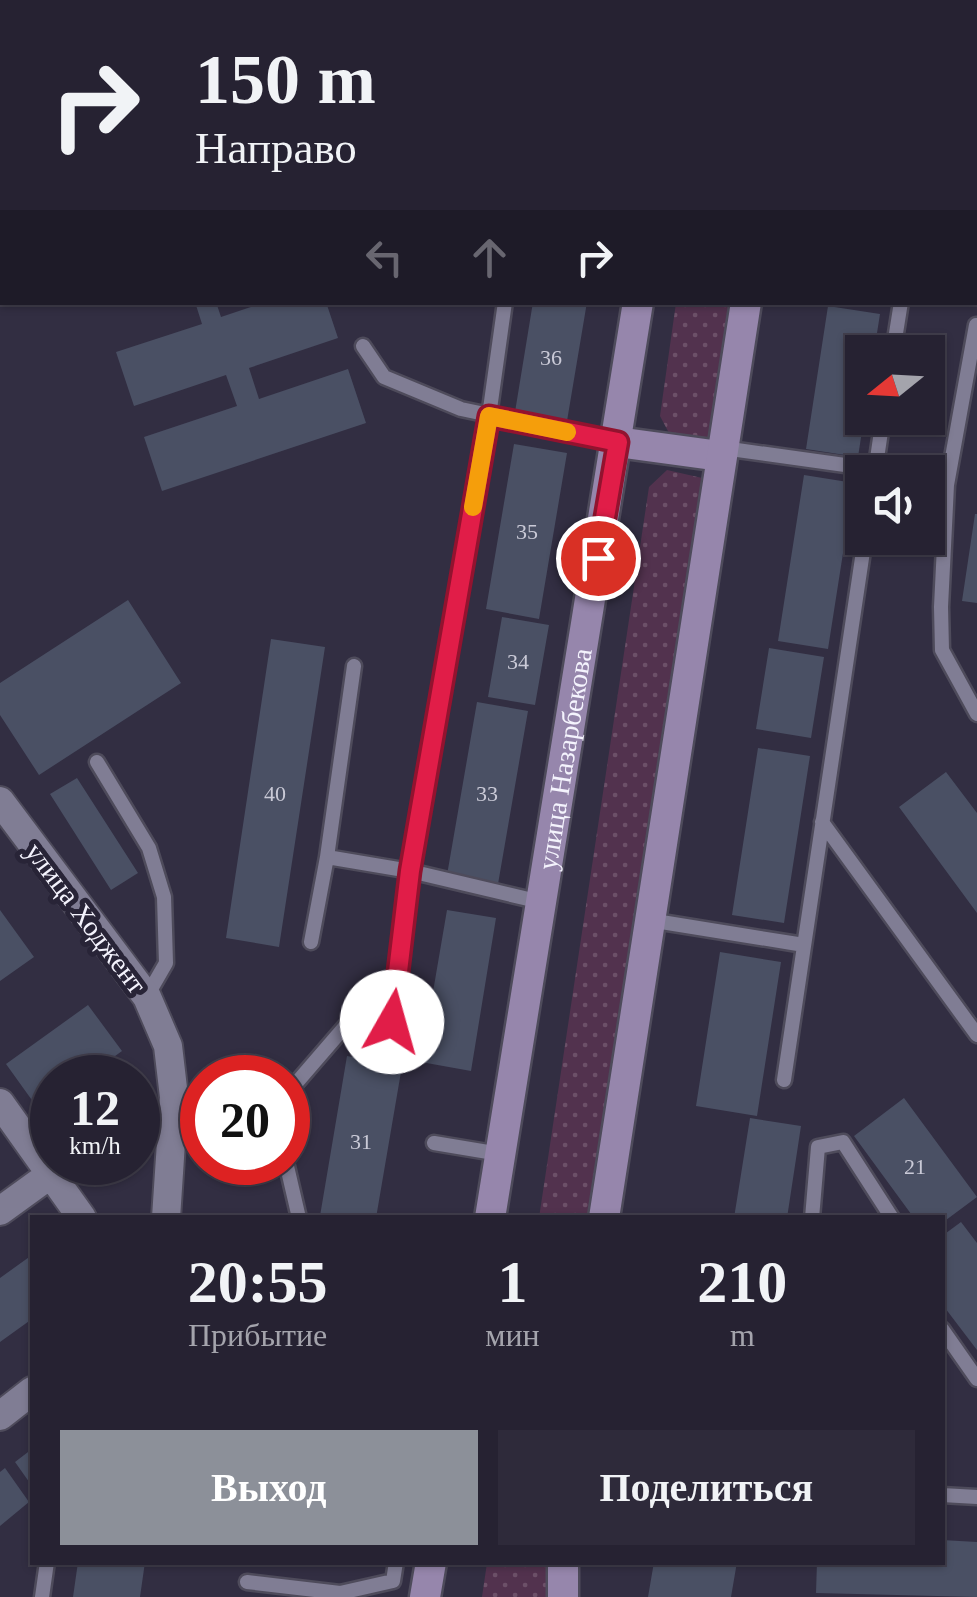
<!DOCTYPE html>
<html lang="ru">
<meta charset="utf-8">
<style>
:root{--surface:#262232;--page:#2e2a3a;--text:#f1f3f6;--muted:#a4a4ac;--line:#423f4d;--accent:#8c9099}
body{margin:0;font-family:"Times New Roman",serif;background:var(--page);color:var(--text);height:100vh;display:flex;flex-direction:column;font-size:38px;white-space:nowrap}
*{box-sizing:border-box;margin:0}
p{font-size:32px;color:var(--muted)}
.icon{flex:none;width:55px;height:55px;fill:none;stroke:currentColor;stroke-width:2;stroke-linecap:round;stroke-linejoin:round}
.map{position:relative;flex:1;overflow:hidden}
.drawer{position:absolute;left:30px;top:1215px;width:915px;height:350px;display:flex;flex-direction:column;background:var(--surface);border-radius:0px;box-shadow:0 2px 8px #0004,0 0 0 2px var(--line)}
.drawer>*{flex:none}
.banner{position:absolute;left:0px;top:0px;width:978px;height:305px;box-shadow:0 2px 8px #0004,0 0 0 2px var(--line);background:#262232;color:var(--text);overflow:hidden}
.needle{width:65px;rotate:252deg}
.tools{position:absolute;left:845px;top:335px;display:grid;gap:20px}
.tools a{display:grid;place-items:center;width:100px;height:100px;border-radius:0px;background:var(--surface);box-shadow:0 2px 8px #0004,0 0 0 2px var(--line);font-size:50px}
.speed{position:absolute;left:30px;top:1055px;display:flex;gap:20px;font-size:50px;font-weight:700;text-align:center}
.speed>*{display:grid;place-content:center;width:130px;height:130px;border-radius:50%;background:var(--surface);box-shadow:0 2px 8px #0004,0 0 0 2px var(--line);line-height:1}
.speed small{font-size:25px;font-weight:400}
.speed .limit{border:15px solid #d22;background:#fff;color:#111}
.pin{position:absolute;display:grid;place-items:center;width:85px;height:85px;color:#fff;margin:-42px;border:5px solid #fff;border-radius:50%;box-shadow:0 2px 10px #0007}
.me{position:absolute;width:110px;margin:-55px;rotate:7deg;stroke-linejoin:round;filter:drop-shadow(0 0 8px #0008)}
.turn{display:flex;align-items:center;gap:35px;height:210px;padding:0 30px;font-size:45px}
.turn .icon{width:130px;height:130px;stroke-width:2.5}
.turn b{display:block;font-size:70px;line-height:85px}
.lanes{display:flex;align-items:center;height:95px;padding:0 30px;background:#0003;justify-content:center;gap:50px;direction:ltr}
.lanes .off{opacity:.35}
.eta{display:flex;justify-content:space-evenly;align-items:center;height:170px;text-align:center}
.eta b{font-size:60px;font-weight:800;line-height:70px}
.action{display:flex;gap:20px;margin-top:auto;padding:20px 30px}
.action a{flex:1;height:115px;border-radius:0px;background:var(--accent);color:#fff;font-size:40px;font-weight:800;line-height:115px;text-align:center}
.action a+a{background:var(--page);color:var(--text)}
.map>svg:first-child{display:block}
</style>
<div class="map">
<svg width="977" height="1597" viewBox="0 0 977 1597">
<defs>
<pattern id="grass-dots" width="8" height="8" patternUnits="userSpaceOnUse" patternTransform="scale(2.5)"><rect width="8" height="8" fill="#52324e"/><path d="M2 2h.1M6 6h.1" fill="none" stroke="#6c5068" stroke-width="1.8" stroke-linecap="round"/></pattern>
</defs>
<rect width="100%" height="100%" fill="#322e42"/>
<path fill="url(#grass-dots)" d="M676 303H759L723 441 669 433 660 416Z
M667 470 711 480 617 1217 539 1218 649 487Z
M487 1563H563L558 1597H482Z"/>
<path fill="#4a5064" d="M195 302H216L221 317 266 302H326L338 338 249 368 259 399 348 369 366 423 162 491 144 437 237 406 226 375 134 406 116 352 202 324Z
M533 302H587L567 421 515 412Z
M828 306 880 314 874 352H862L864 418 858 457 806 449Z
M514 444 567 453 539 619 486 609Z
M804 475 854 483 828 649 778 641Z
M975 514H977V603L962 601Z
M128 600 181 683 39 775 0 715V683Z
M502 617 549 625 535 705 488 697Z
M271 639 325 647 279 947 226 938Z
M769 648 824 657 811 738 756 729Z
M477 702 528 711 498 884 447 875Z
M758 748 810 756 784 923 732 915Z
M946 772 977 813V913L899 807Z
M77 778 138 873 111 890 50 794Z
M0 910 34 957 0 981Z
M447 910 496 918 471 1071 421 1062Z
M720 952 781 962 757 1116 696 1106Z
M88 1005 122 1051 85 1078H52V1101L39 1110 6 1064Z
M347 1056 402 1066 376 1218 320 1216Z
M904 1098 977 1197 942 1223V1218H914L854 1136Z
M750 1118 801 1126 787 1218H734Z
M961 1222 977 1243V1350L942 1304V1236Z
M32 1255V1319L0 1342V1278Z
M32 1449V1486L15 1462Z
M5 1468 29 1502 0 1526V1472Z
M942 1540 977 1542V1597L816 1593 817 1562H942Z
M78 1562H145L140 1597H73Z
M654 1562H737L731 1597H648Z"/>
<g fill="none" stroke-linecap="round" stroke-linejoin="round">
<g stroke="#4e4b5b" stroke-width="19">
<path id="lane" d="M449 0 454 2
M358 2V0
M975 88 977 87
M505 302 489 416 410 871 541 902
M976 325 947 485 941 607 942 650 977 714
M363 346 384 377 461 409 617 442
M893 352 901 302
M723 448 895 472
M875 472 883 418
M928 480 947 485
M97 762 149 848 164 897 166 963 147 996
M822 822 977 1035
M649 920 804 945
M311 942 327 857
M784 1080 865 538
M288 1117 292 1088 348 1023 392 1022 410 871 327 857 354 666
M434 1143 500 1154
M286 1162 299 1218
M812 1218 818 1147 843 1142 892 1218
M942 1329 977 1379
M942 1495 977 1497
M247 1582 340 1593 393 1581 396 1562
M42 1597 47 1562"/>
</g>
<g stroke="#4e4b5b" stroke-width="32">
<path id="street" d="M0 801 147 997 168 1046 174 1097 166 1218
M0 1103 82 1218
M0 1211 51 1174
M0 1416 32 1391"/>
</g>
<g stroke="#4e4b5b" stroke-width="35">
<g id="secondary">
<path d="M685 2V0"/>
<path d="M795 2V0"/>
<path d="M617 442 720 456"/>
<path id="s1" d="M490 1218 638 302"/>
<path d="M604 1218 746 302"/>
<path d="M425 1597 431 1562"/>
<path d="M563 1597V1562"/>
</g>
</g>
<use href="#lane" stroke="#807d94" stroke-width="14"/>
<use href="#street" stroke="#807d94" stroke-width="28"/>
<use href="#secondary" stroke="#9686ac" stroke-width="30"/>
</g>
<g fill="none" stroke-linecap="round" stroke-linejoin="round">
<g stroke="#92132f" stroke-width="25">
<path id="route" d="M392 1022 410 871 489 416 618 442 598 558"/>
</g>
<use href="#route" stroke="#e11d48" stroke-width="18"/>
<path stroke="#f59e0b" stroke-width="18" d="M473 507 489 416 567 432"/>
</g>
<g text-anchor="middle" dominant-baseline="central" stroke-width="10" stroke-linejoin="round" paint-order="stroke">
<g font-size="22" fill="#cacad7">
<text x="551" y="357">36</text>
<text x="527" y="531">35</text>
<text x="518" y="661">34</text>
<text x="275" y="793">40</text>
<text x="487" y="793">33</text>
<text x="361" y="1141">31</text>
<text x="915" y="1166">21</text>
</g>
<g font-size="28" fill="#f4f3fd" stroke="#282437">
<text stroke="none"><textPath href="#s1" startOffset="465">улица Назарбекова</textPath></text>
<text transform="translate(86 918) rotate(53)">улица Ходжент</text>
</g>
</g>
</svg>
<div class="tools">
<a><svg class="needle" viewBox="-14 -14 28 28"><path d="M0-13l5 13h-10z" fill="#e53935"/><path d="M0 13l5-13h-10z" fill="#a4a4ac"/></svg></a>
<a><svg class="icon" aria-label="sound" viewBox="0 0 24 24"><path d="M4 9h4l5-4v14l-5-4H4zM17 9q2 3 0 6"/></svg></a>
</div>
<div class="speed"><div>12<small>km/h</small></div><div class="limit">20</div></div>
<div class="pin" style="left:598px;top:558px;background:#d93025"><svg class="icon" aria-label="arrive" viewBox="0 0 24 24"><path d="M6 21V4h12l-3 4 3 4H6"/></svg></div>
<svg class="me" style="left:392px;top:1022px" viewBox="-20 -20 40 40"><circle r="19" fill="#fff"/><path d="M0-13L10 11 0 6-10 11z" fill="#e11d48"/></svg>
<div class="banner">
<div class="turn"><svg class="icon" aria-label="right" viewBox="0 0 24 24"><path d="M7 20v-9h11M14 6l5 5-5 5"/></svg><div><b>150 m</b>Направо</div></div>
<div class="lanes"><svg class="icon off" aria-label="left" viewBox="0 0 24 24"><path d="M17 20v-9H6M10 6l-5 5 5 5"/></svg><svg class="icon off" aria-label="ahead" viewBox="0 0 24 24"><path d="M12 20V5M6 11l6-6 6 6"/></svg><svg class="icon" aria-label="right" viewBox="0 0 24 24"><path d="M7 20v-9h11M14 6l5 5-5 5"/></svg></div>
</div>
<section class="drawer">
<div class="eta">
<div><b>20:55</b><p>Прибытие</p></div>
<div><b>1</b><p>мин</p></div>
<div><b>210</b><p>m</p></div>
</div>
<div class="action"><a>Выход</a><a>Поделиться</a></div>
</section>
</div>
